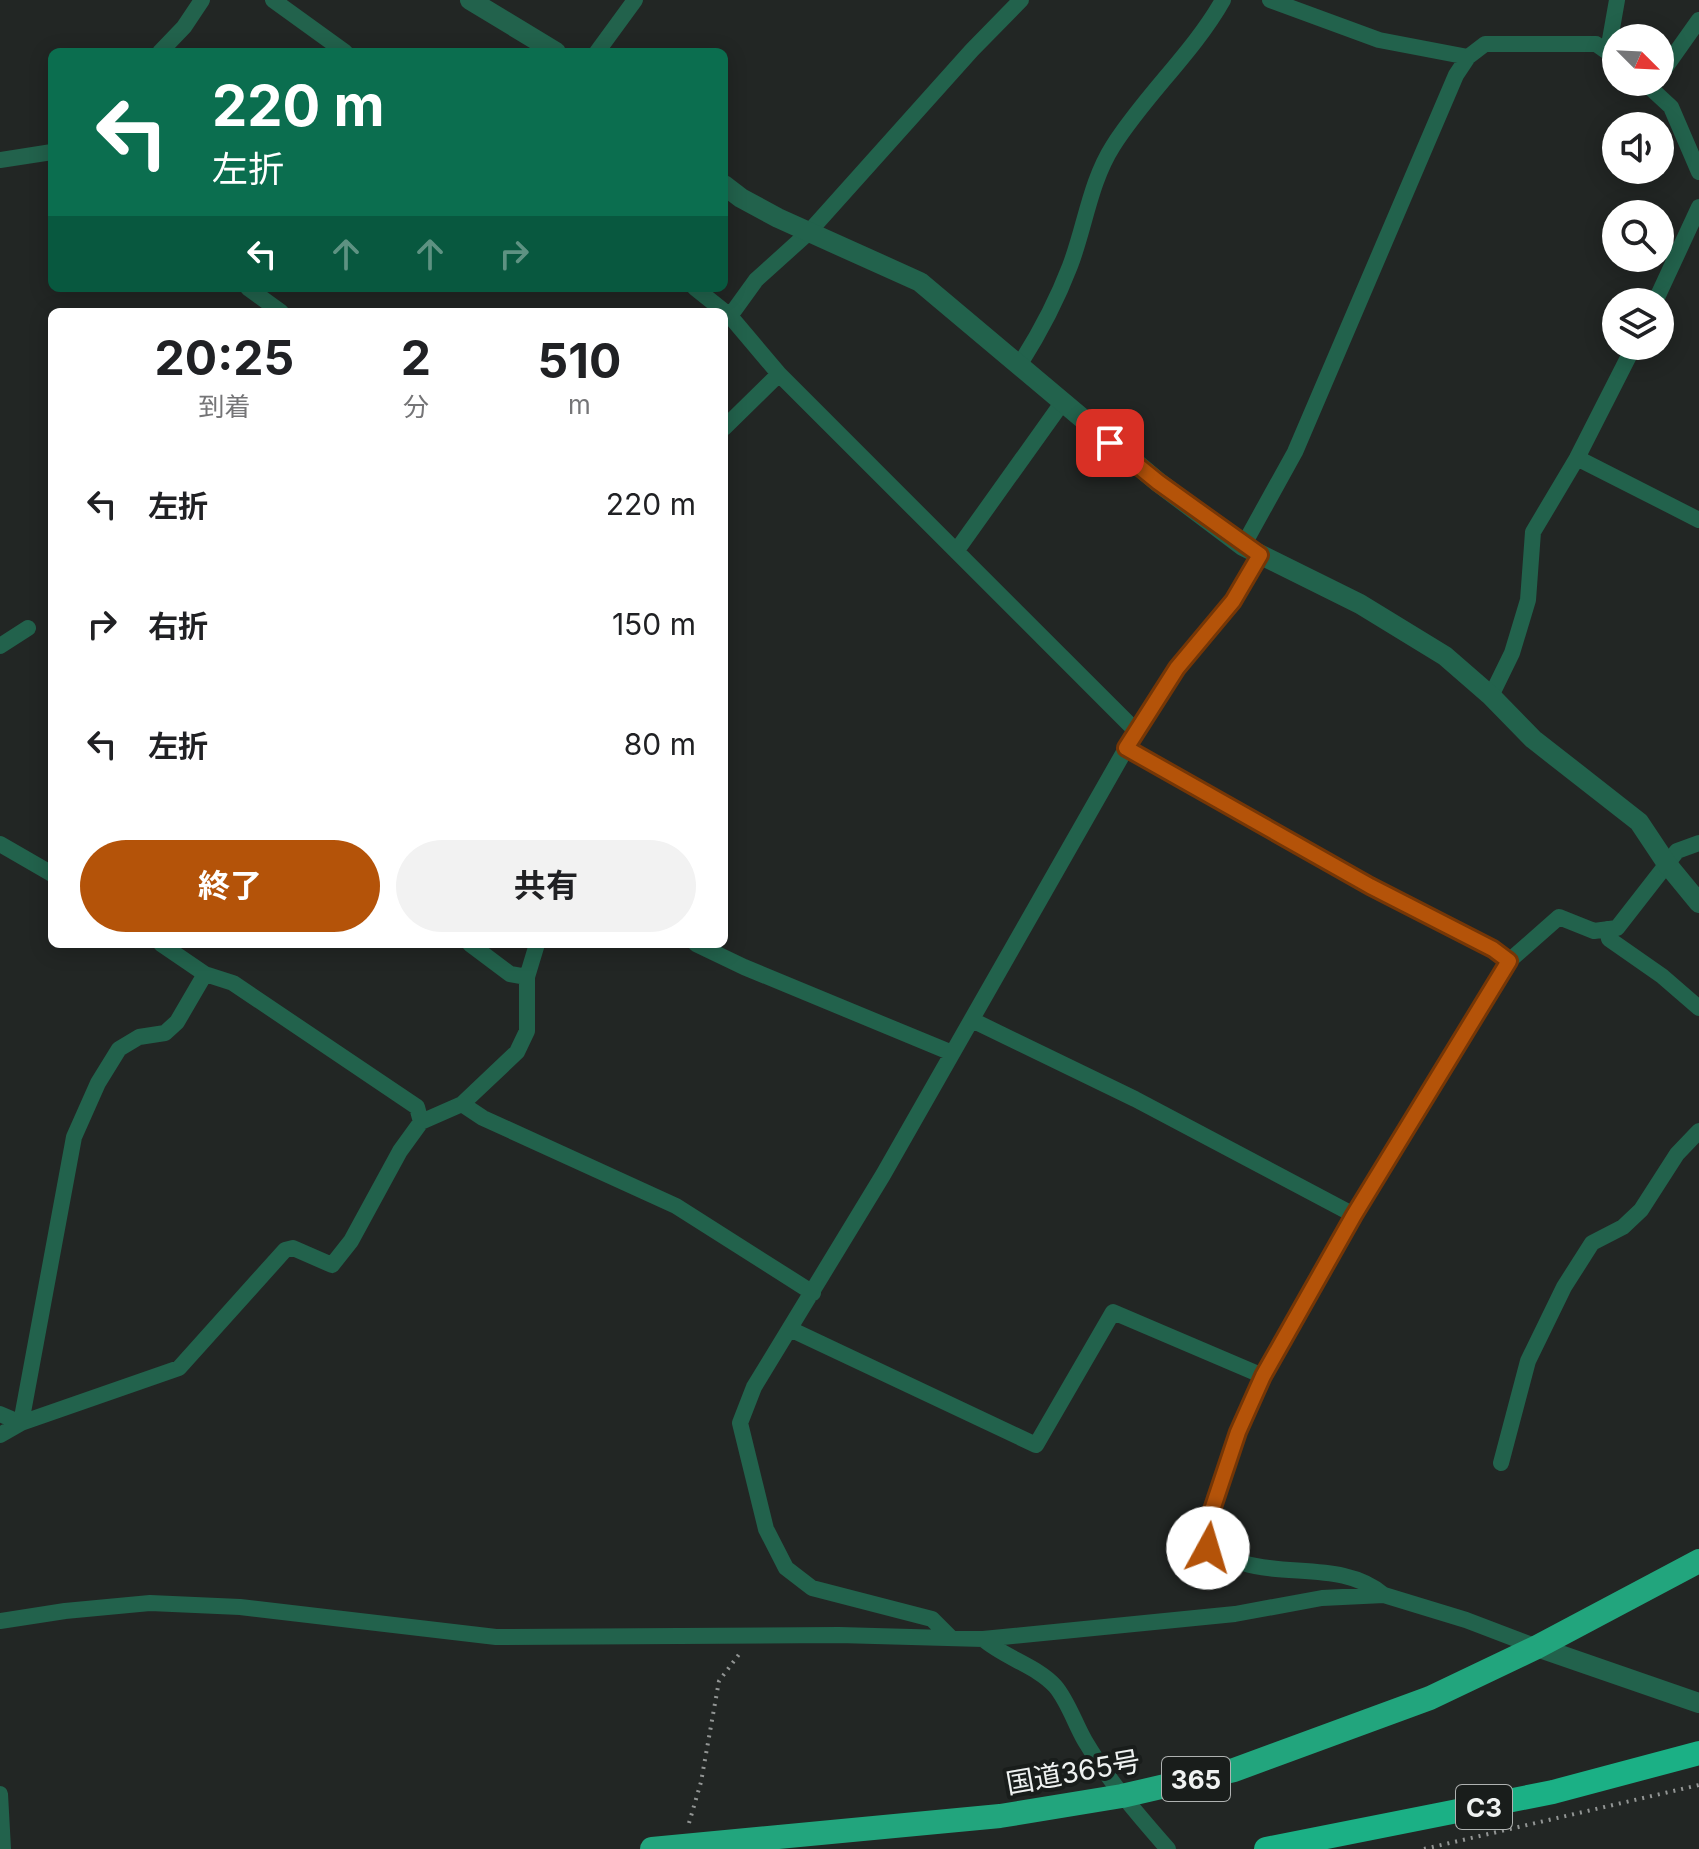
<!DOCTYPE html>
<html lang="ja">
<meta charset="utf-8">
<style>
:root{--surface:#fff;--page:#f2f2f2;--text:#202124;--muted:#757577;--accent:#b45309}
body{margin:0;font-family:Inter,"Noto Sans JP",sans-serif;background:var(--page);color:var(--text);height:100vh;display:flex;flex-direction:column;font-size:30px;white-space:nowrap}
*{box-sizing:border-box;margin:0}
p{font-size:26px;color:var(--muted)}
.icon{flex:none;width:44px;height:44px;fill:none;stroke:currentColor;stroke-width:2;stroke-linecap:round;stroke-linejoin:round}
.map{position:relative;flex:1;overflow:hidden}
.panel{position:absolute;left:48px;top:308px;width:680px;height:640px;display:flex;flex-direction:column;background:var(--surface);border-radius:12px;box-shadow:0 4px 20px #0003}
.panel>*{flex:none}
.banner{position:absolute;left:48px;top:48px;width:680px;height:244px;border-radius:12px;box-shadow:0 4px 20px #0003;background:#0b6e4f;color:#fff;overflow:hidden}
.needle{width:52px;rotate:114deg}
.tools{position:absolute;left:1602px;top:24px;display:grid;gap:16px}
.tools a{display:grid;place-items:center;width:72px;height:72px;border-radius:50%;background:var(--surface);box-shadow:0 4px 20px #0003;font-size:40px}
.pin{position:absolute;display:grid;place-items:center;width:68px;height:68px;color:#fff;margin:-34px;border-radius:16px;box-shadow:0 4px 12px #0006}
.me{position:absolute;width:88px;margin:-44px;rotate:6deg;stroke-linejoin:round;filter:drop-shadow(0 0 6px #0008)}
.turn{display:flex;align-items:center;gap:28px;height:168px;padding:0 32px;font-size:36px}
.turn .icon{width:104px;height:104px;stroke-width:2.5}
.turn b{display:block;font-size:56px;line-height:68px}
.lanes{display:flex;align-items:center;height:76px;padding:0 32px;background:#0003;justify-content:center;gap:40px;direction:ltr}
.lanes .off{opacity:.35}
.eta{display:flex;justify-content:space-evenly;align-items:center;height:136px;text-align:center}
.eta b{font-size:48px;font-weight:700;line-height:56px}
.cta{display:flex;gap:16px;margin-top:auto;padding:16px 32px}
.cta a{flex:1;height:92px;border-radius:48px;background:var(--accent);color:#fff;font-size:32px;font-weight:700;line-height:92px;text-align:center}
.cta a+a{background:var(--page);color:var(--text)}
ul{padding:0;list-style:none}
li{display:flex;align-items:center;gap:24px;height:120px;padding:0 32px}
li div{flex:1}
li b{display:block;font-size:30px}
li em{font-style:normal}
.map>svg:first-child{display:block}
</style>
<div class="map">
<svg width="1699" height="1849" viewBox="0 0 1699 1849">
<rect width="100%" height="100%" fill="#222624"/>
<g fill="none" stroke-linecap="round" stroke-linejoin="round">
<path stroke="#929594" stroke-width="4" stroke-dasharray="2 6" stroke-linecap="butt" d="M689 1823 701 1782 719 1681 740 1653
M1424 1849 1699 1785"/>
<path stroke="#22624c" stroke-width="16" d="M273 0 345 52
M1270 0 1379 40 1468 57
M1608 51 1617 0
M160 52 184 27 202 0
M597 52 635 0
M1660 75 1699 20
M1644 82 1671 107 1699 172
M0 160 52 152
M248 288 281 312
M695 288 730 316 779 374 1136 731
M1655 302 1699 207
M730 316 756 280 808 233 972 50 1021 0
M1020 364C1039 334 1057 300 1070 266 1085 227 1090 182 1113 146 1146 94 1193 53 1223 0
M724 428 779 374
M1577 458 1699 520
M1243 546 1295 452 1456 75 1468 57 1485 44H1596L1616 58
M957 550 1062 403
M0 646 28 628
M1491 696 1512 653 1528 600 1533 532 1577 458 1634 346
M1126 748 1370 886 1493 949 1509 961
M0 844 52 874
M1607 929 1609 939 1662 976 1699 1008
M161 944 205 974 233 983 417 1107 421 1122
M470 944 510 974 527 977
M696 944 744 967 952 1053
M972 1020 1135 1099 1354 1215
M462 1104 483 1118 676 1206 813 1293
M790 1329 1036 1445 1113 1312 1263 1376
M0 1414 21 1423
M21 1423 74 1137 98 1083 119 1049 139 1037 165 1033 177 1022 205 974
M0 1435 21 1423 179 1368 285 1250 293 1248 332 1265 351 1241 400 1151 421 1122 462 1104 517 1052 527 1031V977L537 944
M1501 1463 1528 1361 1564 1287 1592 1243 1623 1227 1641 1210 1677 1154 1699 1131
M1384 1595C1345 1562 1289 1577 1243 1563 1231 1560 1219 1553 1208 1548L1207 1525 1238 1432 1263 1376 1354 1215 1509 961 1559 917 1594 931 1617 928 1677 851 1699 843
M0 1621 65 1611 150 1603 240 1607 496 1637 839 1635 983 1639 1235 1614 1322 1598 1384 1595 1466 1620 1537 1647
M950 1637 932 1619 812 1588 786 1568 766 1529 740 1423 754 1387 883 1175 1136 731 1177 668 1233 601 1260 555
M983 1639C1005 1658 1037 1666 1055 1686 1068 1701 1075 1724 1085 1741 1108 1780 1138 1815 1168 1849
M0 1794 3 1849"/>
<path stroke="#22624c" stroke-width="20" d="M470 0 556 52
M724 185 741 198 778 218 920 282 1158 482 1243 546 1360 604 1445 656 1491 696 1533 739 1639 822 1667 864 1699 903
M1537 1647 1699 1703"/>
<path stroke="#22a57d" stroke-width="24" d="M652 1849 1000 1816 1122 1796 1234 1770 1430 1698 1537 1647 1699 1561"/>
<path stroke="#1bb085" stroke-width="24" d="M1266 1849 1553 1792 1699 1753"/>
</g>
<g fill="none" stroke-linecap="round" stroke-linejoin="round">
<g stroke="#753606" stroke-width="20">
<path id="route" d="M1110 443 1158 482 1260 555 1233 601 1177 668 1126 748 1370 886 1493 949 1509 961 1354 1215 1263 1376 1238 1432 1207 1525 1208 1548"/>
</g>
<use href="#route" stroke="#b45309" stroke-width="14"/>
</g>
<g text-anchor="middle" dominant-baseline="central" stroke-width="8" stroke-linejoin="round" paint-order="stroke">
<g fill="#191d1b" stroke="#afb2b1" stroke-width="2">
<rect x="1162" y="1757" width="68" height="44" rx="6"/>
<rect x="1456" y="1785" width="56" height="44" rx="6"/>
</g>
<g font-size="26" font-weight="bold" fill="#eff2f1">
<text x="1196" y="1779">365</text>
<text x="1484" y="1807">C3</text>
</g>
<g font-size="28" fill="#eff2f1" stroke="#191d1b">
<text transform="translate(1073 1772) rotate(-10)">国道365号</text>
</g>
</g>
</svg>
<div class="tools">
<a><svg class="needle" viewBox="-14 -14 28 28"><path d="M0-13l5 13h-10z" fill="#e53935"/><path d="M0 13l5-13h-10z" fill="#757577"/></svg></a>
<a><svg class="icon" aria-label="sound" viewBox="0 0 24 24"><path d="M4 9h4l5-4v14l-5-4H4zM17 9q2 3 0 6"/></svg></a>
<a><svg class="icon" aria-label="search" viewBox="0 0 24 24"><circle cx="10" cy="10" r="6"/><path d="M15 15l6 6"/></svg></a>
<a><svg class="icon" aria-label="layers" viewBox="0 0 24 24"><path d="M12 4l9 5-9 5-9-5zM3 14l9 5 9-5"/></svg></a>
</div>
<div class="pin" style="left:1110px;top:443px;background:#d93025"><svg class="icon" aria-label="arrive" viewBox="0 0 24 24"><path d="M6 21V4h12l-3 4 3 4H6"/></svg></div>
<svg class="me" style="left:1208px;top:1548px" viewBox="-20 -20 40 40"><circle r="19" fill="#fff"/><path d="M0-13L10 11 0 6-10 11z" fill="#b45309"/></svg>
<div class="banner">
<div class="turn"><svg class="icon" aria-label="left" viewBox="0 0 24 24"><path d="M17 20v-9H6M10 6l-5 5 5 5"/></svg><div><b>220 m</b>左折</div></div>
<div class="lanes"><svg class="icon" aria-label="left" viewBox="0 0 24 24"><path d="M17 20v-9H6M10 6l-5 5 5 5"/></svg><svg class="icon off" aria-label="ahead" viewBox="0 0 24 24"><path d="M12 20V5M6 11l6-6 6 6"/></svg><svg class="icon off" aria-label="ahead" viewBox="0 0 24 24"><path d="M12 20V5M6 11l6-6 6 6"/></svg><svg class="icon off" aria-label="right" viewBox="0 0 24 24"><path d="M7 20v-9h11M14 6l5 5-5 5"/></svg></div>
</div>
<section class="panel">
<div class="eta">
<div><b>20:25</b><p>到着</p></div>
<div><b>2</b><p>分</p></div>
<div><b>510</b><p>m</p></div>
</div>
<ul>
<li><svg class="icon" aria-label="left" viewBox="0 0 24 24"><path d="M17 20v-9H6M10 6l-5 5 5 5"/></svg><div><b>左折</b></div><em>220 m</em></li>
<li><svg class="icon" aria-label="right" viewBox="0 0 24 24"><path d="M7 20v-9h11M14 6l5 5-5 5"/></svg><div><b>右折</b></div><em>150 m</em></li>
<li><svg class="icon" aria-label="left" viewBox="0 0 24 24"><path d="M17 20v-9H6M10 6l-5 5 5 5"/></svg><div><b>左折</b></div><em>80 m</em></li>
</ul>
<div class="cta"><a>終了</a><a>共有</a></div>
</section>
</div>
